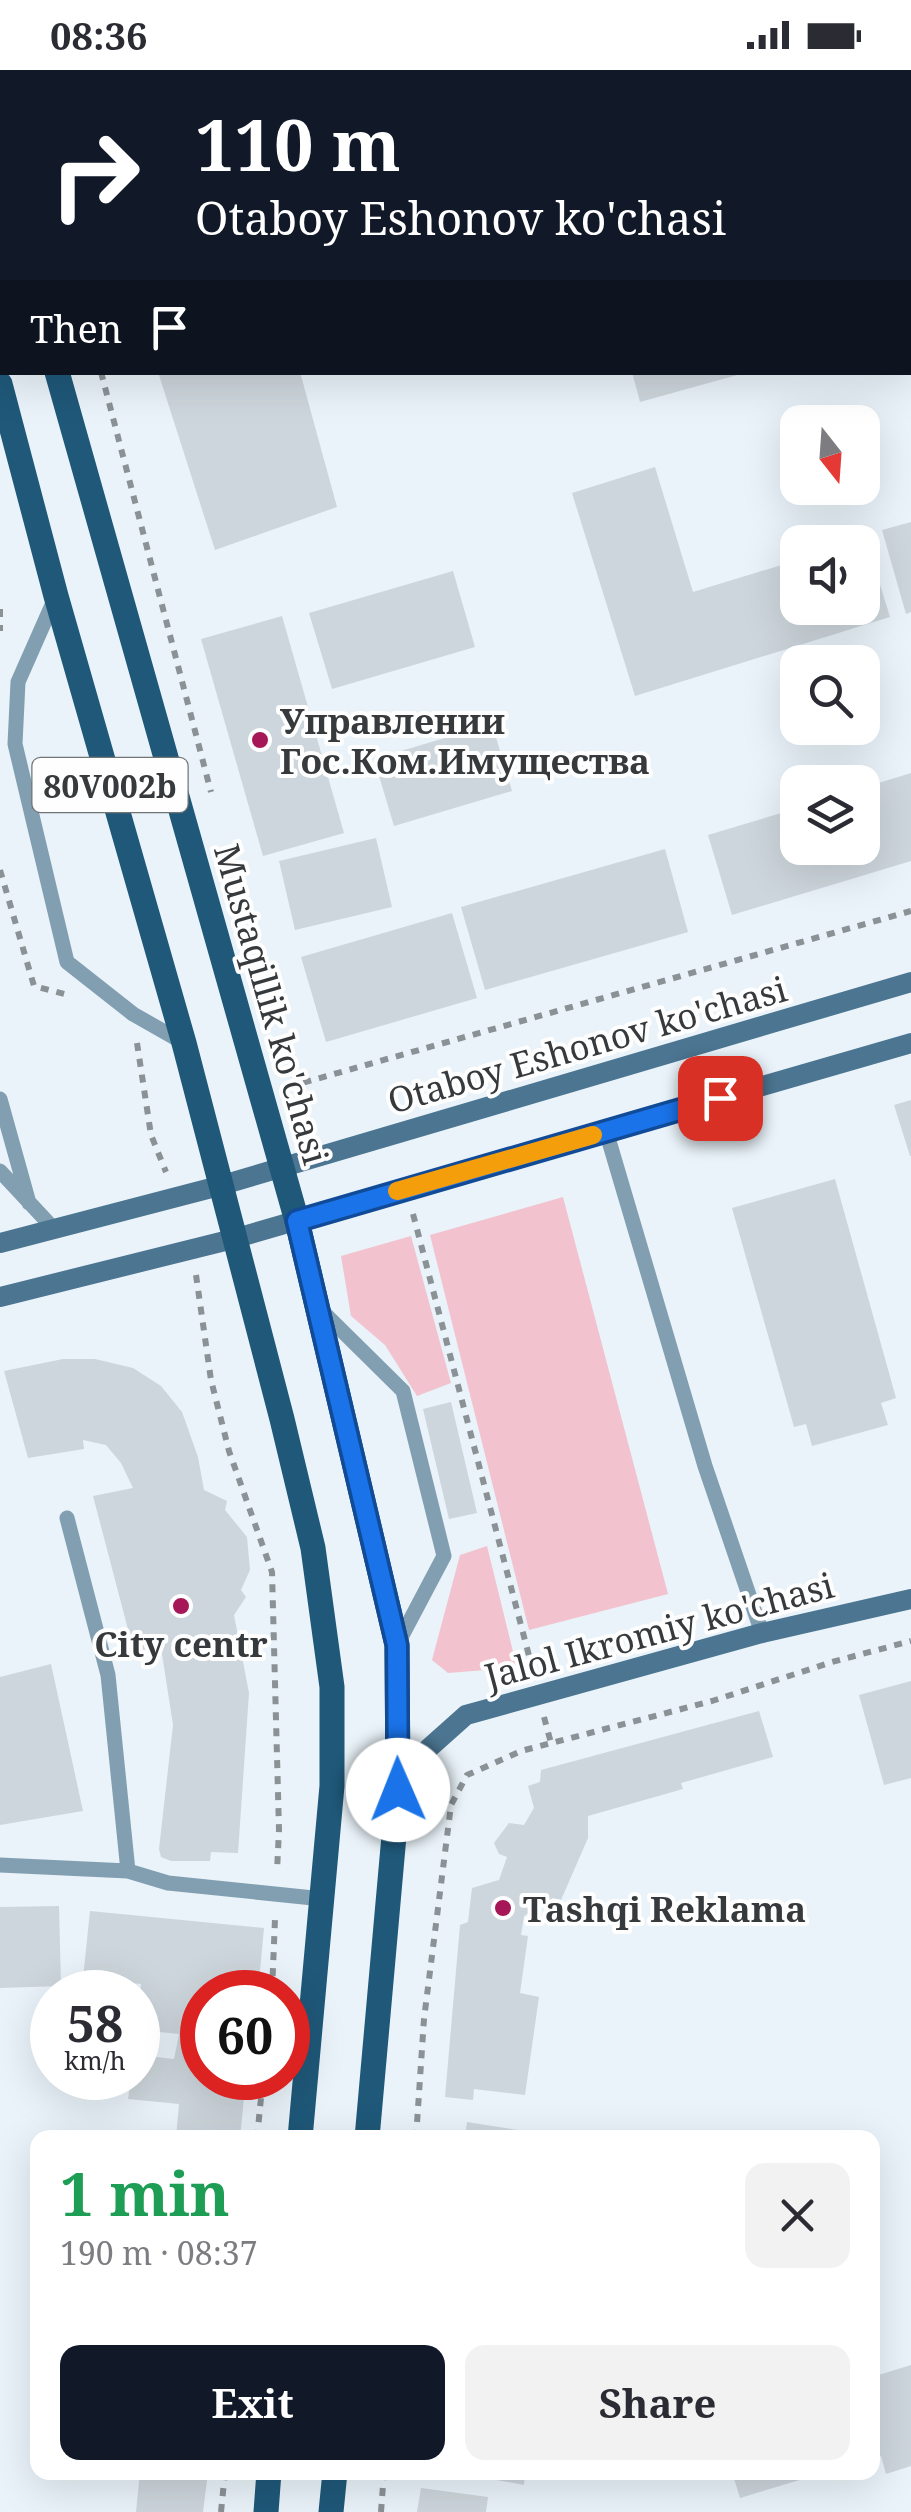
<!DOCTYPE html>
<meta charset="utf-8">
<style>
:root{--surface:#fff;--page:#f2f2f3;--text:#2b2b33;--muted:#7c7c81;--accent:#111827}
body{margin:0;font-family:"Noto Serif",serif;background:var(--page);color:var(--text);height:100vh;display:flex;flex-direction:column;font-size:38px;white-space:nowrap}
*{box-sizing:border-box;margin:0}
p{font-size:32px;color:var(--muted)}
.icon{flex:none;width:55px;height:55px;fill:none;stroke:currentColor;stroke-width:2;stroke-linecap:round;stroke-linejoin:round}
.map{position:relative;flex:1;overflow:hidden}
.panel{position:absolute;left:30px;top:2060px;width:850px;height:350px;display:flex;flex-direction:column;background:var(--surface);border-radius:20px;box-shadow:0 10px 40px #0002}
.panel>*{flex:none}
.hud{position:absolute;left:0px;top:0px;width:912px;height:305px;box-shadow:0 10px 40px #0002;background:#111827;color:#fff;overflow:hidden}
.needle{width:65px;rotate:163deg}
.buttons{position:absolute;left:780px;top:335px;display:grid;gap:20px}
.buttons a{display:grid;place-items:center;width:100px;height:100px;border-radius:20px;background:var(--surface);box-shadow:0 10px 40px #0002;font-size:50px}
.speed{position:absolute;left:30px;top:1900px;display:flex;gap:20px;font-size:50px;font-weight:700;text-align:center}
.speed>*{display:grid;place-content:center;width:130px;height:130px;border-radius:50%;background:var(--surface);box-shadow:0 10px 40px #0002;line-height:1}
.speed small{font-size:25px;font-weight:400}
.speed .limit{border:15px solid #d22;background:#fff;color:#111}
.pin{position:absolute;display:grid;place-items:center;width:85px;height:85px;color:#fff;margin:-42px;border-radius:20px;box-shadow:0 5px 15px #0006}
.me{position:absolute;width:110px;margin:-55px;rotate:359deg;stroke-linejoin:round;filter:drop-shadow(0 0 8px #0008)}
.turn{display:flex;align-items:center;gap:35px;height:210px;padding:0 30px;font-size:45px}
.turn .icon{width:130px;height:130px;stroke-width:2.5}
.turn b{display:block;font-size:70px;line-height:85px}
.then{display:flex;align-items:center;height:95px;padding:0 30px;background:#0003;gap:20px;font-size:38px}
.round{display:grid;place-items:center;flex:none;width:105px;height:105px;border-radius:20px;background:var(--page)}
.head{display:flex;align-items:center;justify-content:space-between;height:170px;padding:0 30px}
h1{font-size:60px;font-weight:700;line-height:75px;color:#1e9e55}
.cta{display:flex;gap:20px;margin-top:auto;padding:20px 30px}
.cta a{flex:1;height:115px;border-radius:20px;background:var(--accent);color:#fff;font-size:40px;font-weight:700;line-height:115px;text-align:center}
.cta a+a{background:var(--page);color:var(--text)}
.status{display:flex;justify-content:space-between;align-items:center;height:70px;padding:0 50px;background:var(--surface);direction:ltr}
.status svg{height:28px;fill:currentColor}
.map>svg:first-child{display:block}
</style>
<div class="status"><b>08:36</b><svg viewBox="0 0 49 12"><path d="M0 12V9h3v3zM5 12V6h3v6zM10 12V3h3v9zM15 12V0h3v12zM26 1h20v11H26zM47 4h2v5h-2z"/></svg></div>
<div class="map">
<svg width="911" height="2442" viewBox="0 0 911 2442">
<rect width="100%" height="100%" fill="#e9f3f9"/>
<path fill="#f2c2cf" d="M563 1127 668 1524 529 1560 430 1165Z
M411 1166 451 1313 417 1326 385 1275 351 1246 341 1186Z
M487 1476 520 1610 485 1600 448 1603 432 1590 460 1485Z"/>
<path fill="#cdd6dc" d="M158 302H300L337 437 215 480Z
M632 302H740L741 304 640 332Z
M655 397 693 522 798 490V538H862V470L866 469 890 547 635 626 572 423Z
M911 452V542L906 544 882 460Z
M453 501 475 577 332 619 309 543Z
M282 546 344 763 263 786 201 569Z
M492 654 512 721 394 756 374 689Z
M911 703V791L732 845 708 765 798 738V778H862V718Z
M376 768 392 837 295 860 279 791Z
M665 779 688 862 485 920 461 837Z
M452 843 477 928 326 972 301 887Z
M911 1030V1086H910L894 1035Z
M835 1109 896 1328 881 1333 888 1355 812 1376 806 1354 794 1357 732 1138Z
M63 1289H95L133 1298 161 1316 182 1342 198 1387 204 1420 227 1431 225 1440 247 1467 250 1500 241 1520 246 1527 234 1545 249 1623 238 1783 211 1782 210 1791H171L161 1787 159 1779 173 1655 162 1584 135 1586 93 1426 133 1418 121 1393 106 1375 83 1370 84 1379 28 1388 4 1301Z
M451 1332 477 1443 449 1449 423 1339Z
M51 1594 83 1741 0 1755V1607Z
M911 1611V1708L884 1715 859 1625Z
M759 1641 773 1687 681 1713 683 1719 588 1746V1768L561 1830 553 1828 524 1846 521 1865 528 1866 520 1923 539 1927 525 2025 474 2019 473 2030 445 2027 460 1855 468 1852 472 1818 499 1810 507 1787 499 1784 494 1773 509 1753 524 1755 534 1738 528 1716 540 1712 541 1700Z
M59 1836 61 1916 0 1918V1837Z
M90 1841 264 1858 258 1922H202V2008H246L240 2068H176L179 2034 128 2029 131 2008H138V1985L174 1989 179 1964 138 1960 141 1914 83 1908Z
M467 2052 544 2064V2068H465Z
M911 2295V2396L886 2404 881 2386 872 2389V2307Z
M140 2402H208L203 2442H136Z
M453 2402H525L524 2415Z
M732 2402H823V2403L740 2428Z
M421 2418 488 2427 486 2442H417Z"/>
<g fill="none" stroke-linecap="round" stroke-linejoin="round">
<path stroke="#8b9296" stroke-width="6" stroke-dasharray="8 8" stroke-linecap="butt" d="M20 0 21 2
M101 302 211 722
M0 539V561
M0 800 34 916 68 925
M137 973 151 1065 166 1102
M288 1017 911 841
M413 1144 533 1601
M196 1205 211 1310 229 1381 272 1502 279 1760 277 1801
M544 1647 551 1673
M272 1922 275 1849
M257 2068 263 2008
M416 2068 424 1949 451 1735 467 1705 521 1681 712 1631 832 1592 911 1571
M221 2442 225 2402
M381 2442 384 2402"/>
<path stroke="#829eb1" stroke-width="15" d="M56 526 18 612 15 674 67 892 133 944 184 973
M0 1029 29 1133
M606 1061 705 1396 762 1563
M0 1101 54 1159
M321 1240 403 1321 444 1486 397 1575
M67 1448 108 1605 128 1801
M0 1795 128 1801 168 1813 323 1829"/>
<path stroke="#4b7591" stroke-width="20" d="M0 1173 219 1116 911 912
M0 1227 233 1169 911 973
M398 1721 429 1678 466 1645 762 1563 911 1529"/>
<path stroke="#1f5879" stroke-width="25" d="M0 98 2 107
M57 302 297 1151 397 1575 398 1721 367 2068
M0 314 56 526 184 973 282 1349 313 1478 332 1617V1716L300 2068
M266 2442 269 2402
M331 2442 335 2402"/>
</g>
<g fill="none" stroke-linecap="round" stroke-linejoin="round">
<g stroke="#114b97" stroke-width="25">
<path id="route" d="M398 1720 397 1575 297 1151 720 1028"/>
</g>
<use href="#route" stroke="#1a73e8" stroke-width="18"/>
<path stroke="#f59e0b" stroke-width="18" d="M397 1121 593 1065"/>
</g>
<g fill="#a61758" stroke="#fefefe" stroke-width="4">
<circle cx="260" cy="670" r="10"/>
<circle cx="181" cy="1536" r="10"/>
<circle cx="503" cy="1838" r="10"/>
</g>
<g text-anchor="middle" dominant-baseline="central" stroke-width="8" stroke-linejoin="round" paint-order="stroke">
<rect fill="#fefefe" stroke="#727576" stroke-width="2.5" x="32.5" y="688" width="155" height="54" rx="8"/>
<g font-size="32" font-weight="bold" fill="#363a3c">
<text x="110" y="715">80V002b</text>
</g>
<g font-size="35" font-weight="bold" fill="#363a3c" stroke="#fefefe" text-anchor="start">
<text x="280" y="650">Управлении<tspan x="280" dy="40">Гос.Ком.Имущества</tspan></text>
<text x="181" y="1573" text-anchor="middle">City centr</text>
<text x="523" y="1838">Tashqi Reklama</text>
</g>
<g font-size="35" fill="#363a3c" stroke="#fefefe">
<text transform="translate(272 934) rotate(74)">Mustaqillik ko'chasi</text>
<text transform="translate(587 974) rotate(-16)">Otaboy Eshonov ko'chasi</text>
<text transform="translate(659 1560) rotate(-15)">Jalol Ikromiy ko'chasi</text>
</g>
</g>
</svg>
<div class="buttons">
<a><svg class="needle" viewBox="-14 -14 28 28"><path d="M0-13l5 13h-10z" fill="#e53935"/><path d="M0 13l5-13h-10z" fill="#7c7c81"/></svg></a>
<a><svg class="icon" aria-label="sound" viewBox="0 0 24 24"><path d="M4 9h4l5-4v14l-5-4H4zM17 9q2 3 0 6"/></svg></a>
<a><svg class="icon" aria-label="search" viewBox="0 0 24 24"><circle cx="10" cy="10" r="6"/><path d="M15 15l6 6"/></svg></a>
<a><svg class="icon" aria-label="layers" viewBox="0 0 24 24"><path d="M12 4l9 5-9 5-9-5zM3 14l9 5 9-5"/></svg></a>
</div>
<div class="speed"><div>58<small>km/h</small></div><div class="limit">60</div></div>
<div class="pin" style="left:720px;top:1028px;background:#d93025"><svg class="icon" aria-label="arrive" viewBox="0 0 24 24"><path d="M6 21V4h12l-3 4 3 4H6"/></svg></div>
<svg class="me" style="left:398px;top:1720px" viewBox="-20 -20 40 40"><circle r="19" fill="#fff"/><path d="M0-13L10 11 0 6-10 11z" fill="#1a73e8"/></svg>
<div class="hud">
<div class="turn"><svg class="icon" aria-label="right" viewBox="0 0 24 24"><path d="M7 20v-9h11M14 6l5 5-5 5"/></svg><div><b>110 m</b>Otaboy Eshonov ko'chasi</div></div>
<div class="then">Then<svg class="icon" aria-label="arrive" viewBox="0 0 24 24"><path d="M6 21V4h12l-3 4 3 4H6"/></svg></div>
</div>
<section class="panel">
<div class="head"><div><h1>1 min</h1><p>190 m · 08:37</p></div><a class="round"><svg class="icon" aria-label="close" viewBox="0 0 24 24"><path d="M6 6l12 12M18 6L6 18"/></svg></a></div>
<div class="cta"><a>Exit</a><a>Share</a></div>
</section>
</div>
